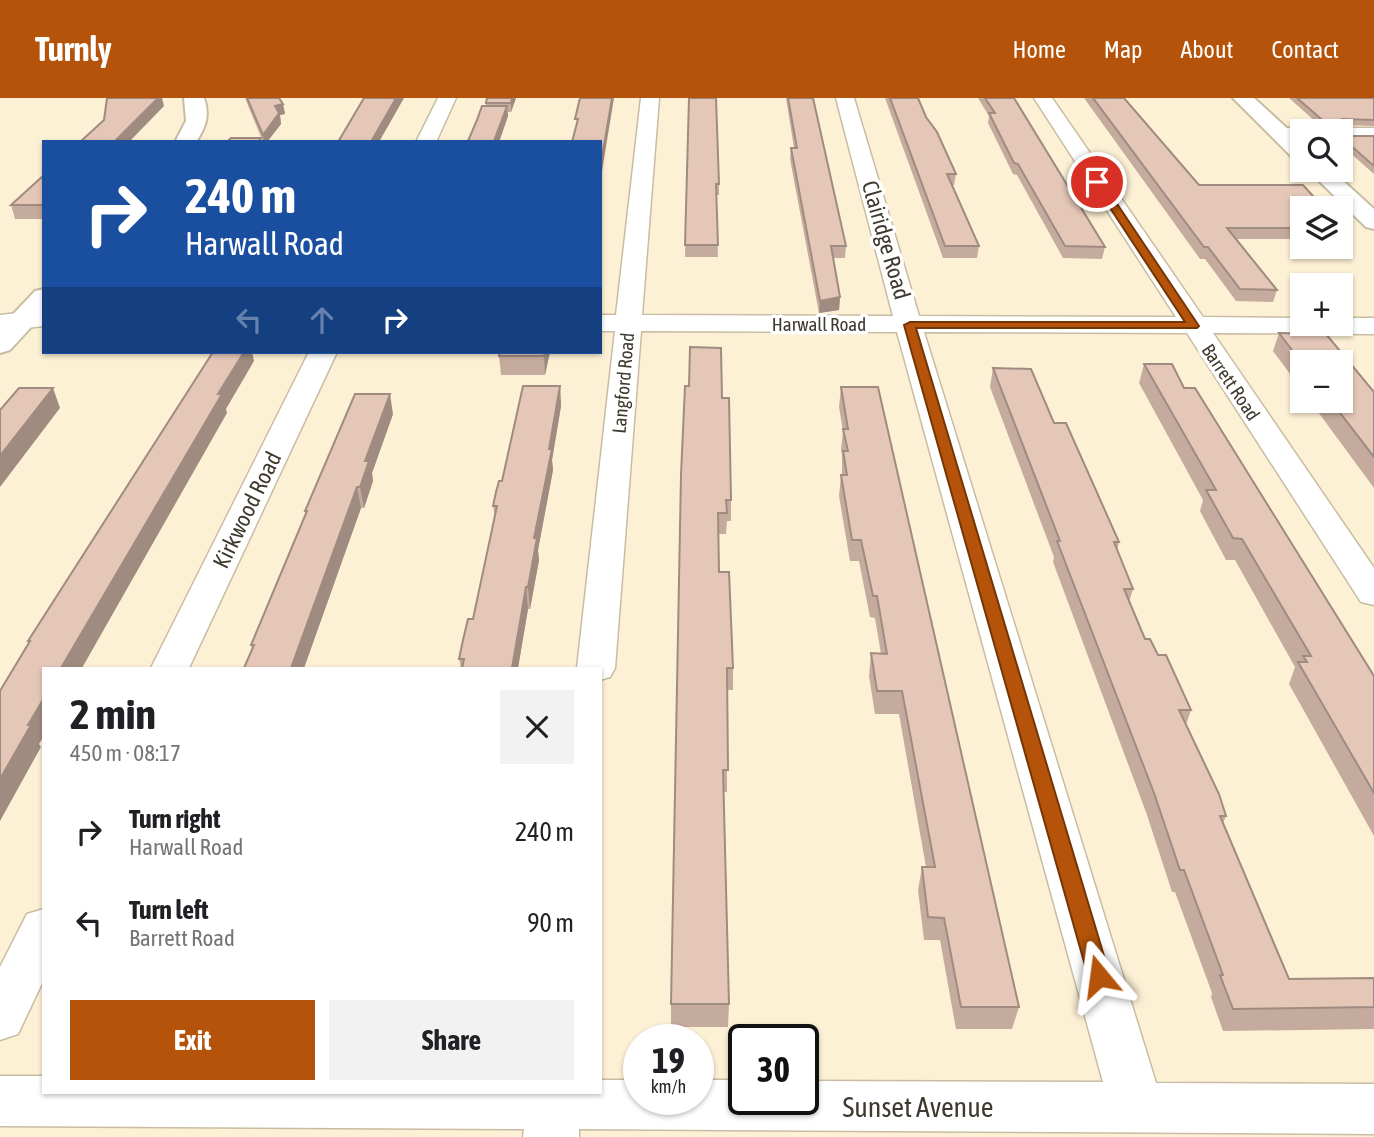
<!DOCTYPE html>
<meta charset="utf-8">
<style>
:root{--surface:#fff;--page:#f2f2f2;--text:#202124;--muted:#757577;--accent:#b45309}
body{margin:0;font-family:"Asap Condensed",sans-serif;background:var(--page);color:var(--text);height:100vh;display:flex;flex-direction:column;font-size:26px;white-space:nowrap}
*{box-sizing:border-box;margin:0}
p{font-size:23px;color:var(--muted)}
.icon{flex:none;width:38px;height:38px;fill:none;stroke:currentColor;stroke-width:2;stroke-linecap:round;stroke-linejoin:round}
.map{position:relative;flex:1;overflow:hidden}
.sheet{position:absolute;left:42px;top:569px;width:560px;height:427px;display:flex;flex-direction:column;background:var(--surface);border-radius:0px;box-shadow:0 2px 5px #0004}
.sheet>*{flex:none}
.hud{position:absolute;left:42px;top:42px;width:560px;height:214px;border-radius:0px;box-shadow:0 2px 5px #0004;background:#1a4fa0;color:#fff;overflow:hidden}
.tools{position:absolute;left:1290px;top:21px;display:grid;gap:14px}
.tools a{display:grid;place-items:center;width:63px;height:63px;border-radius:0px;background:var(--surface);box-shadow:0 2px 5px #0004;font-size:35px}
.speed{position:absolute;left:623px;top:926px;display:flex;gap:14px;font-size:35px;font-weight:700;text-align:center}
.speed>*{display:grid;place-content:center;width:91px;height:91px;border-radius:50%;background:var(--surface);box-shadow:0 2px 5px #0004;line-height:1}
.speed small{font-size:18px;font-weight:400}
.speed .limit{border:4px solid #111;border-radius:10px;background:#fff;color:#111}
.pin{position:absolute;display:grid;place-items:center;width:60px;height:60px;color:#fff;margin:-30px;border:4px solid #fff;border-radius:50%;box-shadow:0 2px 7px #0007}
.me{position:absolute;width:77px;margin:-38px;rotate:344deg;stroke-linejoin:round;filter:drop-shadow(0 0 5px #0008)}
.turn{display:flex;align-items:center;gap:24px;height:147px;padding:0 28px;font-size:32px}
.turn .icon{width:91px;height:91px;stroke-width:2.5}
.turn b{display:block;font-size:49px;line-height:60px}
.lanes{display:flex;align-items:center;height:66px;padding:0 28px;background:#0003;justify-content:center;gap:35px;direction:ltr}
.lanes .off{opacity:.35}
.round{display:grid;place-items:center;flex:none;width:74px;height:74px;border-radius:0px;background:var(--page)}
.overview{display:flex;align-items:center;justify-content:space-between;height:119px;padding:0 28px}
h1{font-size:42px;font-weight:700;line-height:52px}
.primary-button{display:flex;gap:14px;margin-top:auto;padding:14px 28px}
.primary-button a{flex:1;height:80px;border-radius:0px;background:var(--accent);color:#fff;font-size:28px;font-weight:700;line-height:80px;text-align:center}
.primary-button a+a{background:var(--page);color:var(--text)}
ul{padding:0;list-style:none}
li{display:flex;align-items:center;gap:21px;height:91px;padding:0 28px}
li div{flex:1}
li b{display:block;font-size:26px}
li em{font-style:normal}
header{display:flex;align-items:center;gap:42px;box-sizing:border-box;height:98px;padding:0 35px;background:var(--accent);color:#fff}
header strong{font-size:33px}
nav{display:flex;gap:38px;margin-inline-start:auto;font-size:24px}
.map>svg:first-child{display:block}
</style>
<header>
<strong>Turnly</strong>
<nav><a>Home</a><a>Map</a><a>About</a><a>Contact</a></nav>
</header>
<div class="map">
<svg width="1374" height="1039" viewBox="0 0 1374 1039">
<rect width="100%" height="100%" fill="#fdf1d5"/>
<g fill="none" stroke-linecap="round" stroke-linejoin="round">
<g stroke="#c8bda2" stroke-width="3">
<path id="minor" d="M438 0H456L436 44H416Z
M641 0H659L642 217 893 218 836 0H854L919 218 1176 219 1034 0H1052L1203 219 1302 220V226H1340V220H1374V236L1213 235 1374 470V507L1361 504 1187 235 924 234 1156 985 1374 986V1036L579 1031V1039H523L524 1031 0 1028V978H44V994H600V982H639V1001H698V982H744V1001H803V983L1103 984 897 234 641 233 615 570 610 579 600 582V570H577L615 233H600V217H616Z
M1281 30H1302L1310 33H1302V42L1274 40 1271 36 1274 32Z
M1340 30H1374V42H1340V33H1332Z
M44 212V228L0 233V217Z
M309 254H337L189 570H151Z
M44 811V881L18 936 0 942V869L27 816Z"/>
</g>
<g stroke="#c8bda2" stroke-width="4">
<path id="tertiary" d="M184 0H204C210 17 206 29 196 44H175L186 23Z
M44 191V215L10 252 0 255V230L35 193Z"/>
</g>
<g stroke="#c8bda2" stroke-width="4">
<path id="secondary" d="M1233 0H1254L1302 44V62L1294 61Z
M1308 72H1331L1374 111V131L1366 129Z"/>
</g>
<use href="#minor" fill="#fff" fill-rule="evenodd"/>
<use href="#tertiary" fill="#fff" fill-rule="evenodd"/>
<use href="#secondary" fill="#fff" fill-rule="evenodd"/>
</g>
<path fill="#c5ab9e" d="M245 0H279L283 6 285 16 280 17 281 26 267 44H263Z
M487 0H516L511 14H508V18L499 44H468L486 8V5Z
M689 0 719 86V97H716L718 159H685Z
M786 0H813L846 148 845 160H833L840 199 839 212 819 215 790 61 791 50H794Z
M885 0H918L926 19 956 76 954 87H952L979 148 977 160H943Z
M978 0H1014L1105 149 1102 161 1063 160 1017 77 1013 76 988 25 989 18Z
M1084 0H1124L1199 87 1302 110V141H1237L1277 192 1273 204 1236 203 1205 161H1200Z
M1289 0H1374V28L1340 27 1337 29 1340 33H1326Z
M1340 33 1342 38H1374V76L1340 46Z
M44 77V121H15L11 107Z
M1279 235 1374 294V390L1310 303H1340L1302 264V292L1273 253Z
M500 254H550L545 277H501L499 258Z
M1144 266 1184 290 1374 578V738L1289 586 1295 569 1235 462H1226L1200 413 1203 402 1139 285Z
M993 270 1054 325 1119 444 1117 452 1133 491 1129 504 1145 541 1158 557 1191 612 1186 627 1226 718 1223 725 1289 881 1374 880V931L1223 933 1211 899 1212 895 1175 794H1172L1147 717 1053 464 1054 459 990 289Z
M560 288 561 308 552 362 553 372 538 452 539 462 530 511H528L518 570H461L459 561 473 521 495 419 493 408 502 383Z
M689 288 722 300 731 402V423H727L726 436H719V474L733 570V592H727V694H724L729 906 728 929H671V906Z
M841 289 1019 909 1012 931H956L940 842H924L918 792 922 769H926L899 616H875L869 578 871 555 881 556 875 520 870 519 859 463H850L839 398 841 377H842V357L841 351 843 333 839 309Z
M393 316 372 375 373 383 364 410H361L304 570H244L252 551 251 547 306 417 305 413Z"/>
<path fill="#a08b81" d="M158 0H162L164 8 129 44H114Z
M396 0H404L379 44H371Z
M512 0H516L511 14V5Z
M612 0H614L600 85V71Z
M283 6 285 16 280 17 281 26 267 44H264L263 37 275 8Z
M507 8 508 18 499 44H494Z
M1342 21 1340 27 1333 32 1331 27Z
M840 199 839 212 819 215 820 203Z
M244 254H252L254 263 226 311 227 315 82 570H61L218 296Z
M545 254H550L545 277 544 258Z
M560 288 561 308 552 362 553 372 538 452 539 462 530 511 528 489 534 440Z
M53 290 60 310 0 389V358Z
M390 296 393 316 372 375 373 383 364 410 360 389 365 363Z
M357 389 361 410 304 570H291Z
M526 489 528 511 518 570H512Z
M44 600V638L39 646 41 649 0 723V681L28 627Z"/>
<path fill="#e5c7b8" stroke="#a08b81" stroke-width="2" d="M107 0H158L114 44H80L104 22Z
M247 0H279L283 6 275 8 279 15 263 37Z
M364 0H396L371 44H338Z
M487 0H512L511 5H486Z
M580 0H612L600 71V44H572L578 21H575Z
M689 0H716L719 86H716L718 147H685Z
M788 0H813L846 148H831L840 199 820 203 791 50H797Z
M890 0H918L926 19 937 34 956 76H947L979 148H945Z
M985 0H1014L1105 149 1065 148 1018 66 1014 65 989 15H995Z
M1093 0H1124L1199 87H1303L1324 110H1302V130H1227L1277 192 1240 191 1208 149H1204Z
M1297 0H1374V22L1342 21 1331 27 1339 29 1340 33H1335Z
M482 8H507L494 43H468L477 22Z
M1340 33 1342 38H1374V68L1340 38Z
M231 40H261L258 44H227Z
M44 77V107H11Z
M1279 235 1326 236 1374 294V359L1331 303H1340V264L1302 265Z
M690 249 721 250 722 300H729L731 402H726L727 415H718L719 474H729L733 570H727L728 672H723L729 906H671L681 377 685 288H689Z
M213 254H244L218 296H222L61 570H44V600L28 627H31L0 681V593L30 543H28Z
M500 254H545L544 258H499Z
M1144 266H1172L1184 290H1195L1374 578V695L1298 564H1307L1303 558H1311L1242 441 1233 440 1206 392H1216Z
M993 270 1031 271 1054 325H1066L1119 444H1114L1133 491H1124L1145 541H1150L1158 557H1166L1191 612H1179L1219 696 1226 718H1220L1289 881 1374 880V909L1233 911 1220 877H1223L1184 772H1180L1154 695 1057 443H1060Z
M523 288H560L549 351H552L534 440H537L528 489H526L512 570H462L464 561H459L463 542 468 521H473L497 408H493L496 394 499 383H502Z
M841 289H878L1019 909H961L944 820 928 819 922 769H935L902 593H877L871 555 887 556 877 498H873L861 442H852L841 377H847L843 353H848L843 331H848Z
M19 290H53L0 358V312Z
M355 296H390L365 363H369L360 389H357L291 570H244L254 547H251L307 413H305Z"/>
<path fill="#b45309" stroke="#753606" stroke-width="2" d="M1094 82H1101L1199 228 1197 230H916L1110 878 1106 885 1099 887 1091 885 1088 878 904 227 910 224H1185L1093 84Z"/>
<g text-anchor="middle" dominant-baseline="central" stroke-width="7" stroke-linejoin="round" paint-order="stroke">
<g font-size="19" fill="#3f3a2f" stroke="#fff">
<text x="819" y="226">Harwall Road</text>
<text transform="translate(1231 284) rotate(56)">Barrett Road</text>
<text transform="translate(623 285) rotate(-85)">Langford Road</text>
</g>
<g font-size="23" fill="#3f3a2f" stroke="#fff">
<text transform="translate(886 142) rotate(74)">Clairidge Road</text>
<text transform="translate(247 412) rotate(-64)">Kirkwood Road</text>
</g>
<g font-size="28" fill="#3f3a2f" stroke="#fff">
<text x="918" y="1009">Sunset Avenue</text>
</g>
</g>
</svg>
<div class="tools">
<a><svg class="icon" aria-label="search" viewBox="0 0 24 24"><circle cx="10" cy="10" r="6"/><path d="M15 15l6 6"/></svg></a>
<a><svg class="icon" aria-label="layers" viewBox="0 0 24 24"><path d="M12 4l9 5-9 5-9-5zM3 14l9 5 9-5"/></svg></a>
<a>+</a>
<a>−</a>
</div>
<div class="speed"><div>19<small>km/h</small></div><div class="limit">30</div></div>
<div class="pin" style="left:1097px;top:84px;background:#d93025"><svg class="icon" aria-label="arrive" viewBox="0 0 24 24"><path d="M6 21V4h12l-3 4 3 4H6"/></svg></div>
<svg class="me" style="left:1099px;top:878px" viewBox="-20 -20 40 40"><path d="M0-17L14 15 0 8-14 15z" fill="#b45309" stroke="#fff" stroke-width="4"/></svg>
<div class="hud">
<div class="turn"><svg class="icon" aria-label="right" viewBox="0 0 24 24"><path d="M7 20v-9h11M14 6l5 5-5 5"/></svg><div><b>240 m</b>Harwall Road</div></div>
<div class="lanes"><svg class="icon off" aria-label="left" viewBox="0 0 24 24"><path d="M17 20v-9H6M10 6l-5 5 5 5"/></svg><svg class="icon off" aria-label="ahead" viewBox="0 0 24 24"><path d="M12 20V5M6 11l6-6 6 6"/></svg><svg class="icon" aria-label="right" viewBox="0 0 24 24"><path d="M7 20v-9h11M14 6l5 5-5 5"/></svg></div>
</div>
<section class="sheet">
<div class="overview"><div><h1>2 min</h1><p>450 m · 08:17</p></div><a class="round"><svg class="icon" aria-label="close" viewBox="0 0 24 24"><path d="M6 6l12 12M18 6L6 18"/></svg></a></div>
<ul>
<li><svg class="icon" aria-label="right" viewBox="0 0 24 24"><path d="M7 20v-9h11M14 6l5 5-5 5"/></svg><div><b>Turn right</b><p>Harwall Road</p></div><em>240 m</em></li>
<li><svg class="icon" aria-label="left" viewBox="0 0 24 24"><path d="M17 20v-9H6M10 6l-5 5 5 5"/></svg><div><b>Turn left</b><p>Barrett Road</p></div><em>90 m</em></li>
</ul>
<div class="primary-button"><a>Exit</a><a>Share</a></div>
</section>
</div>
